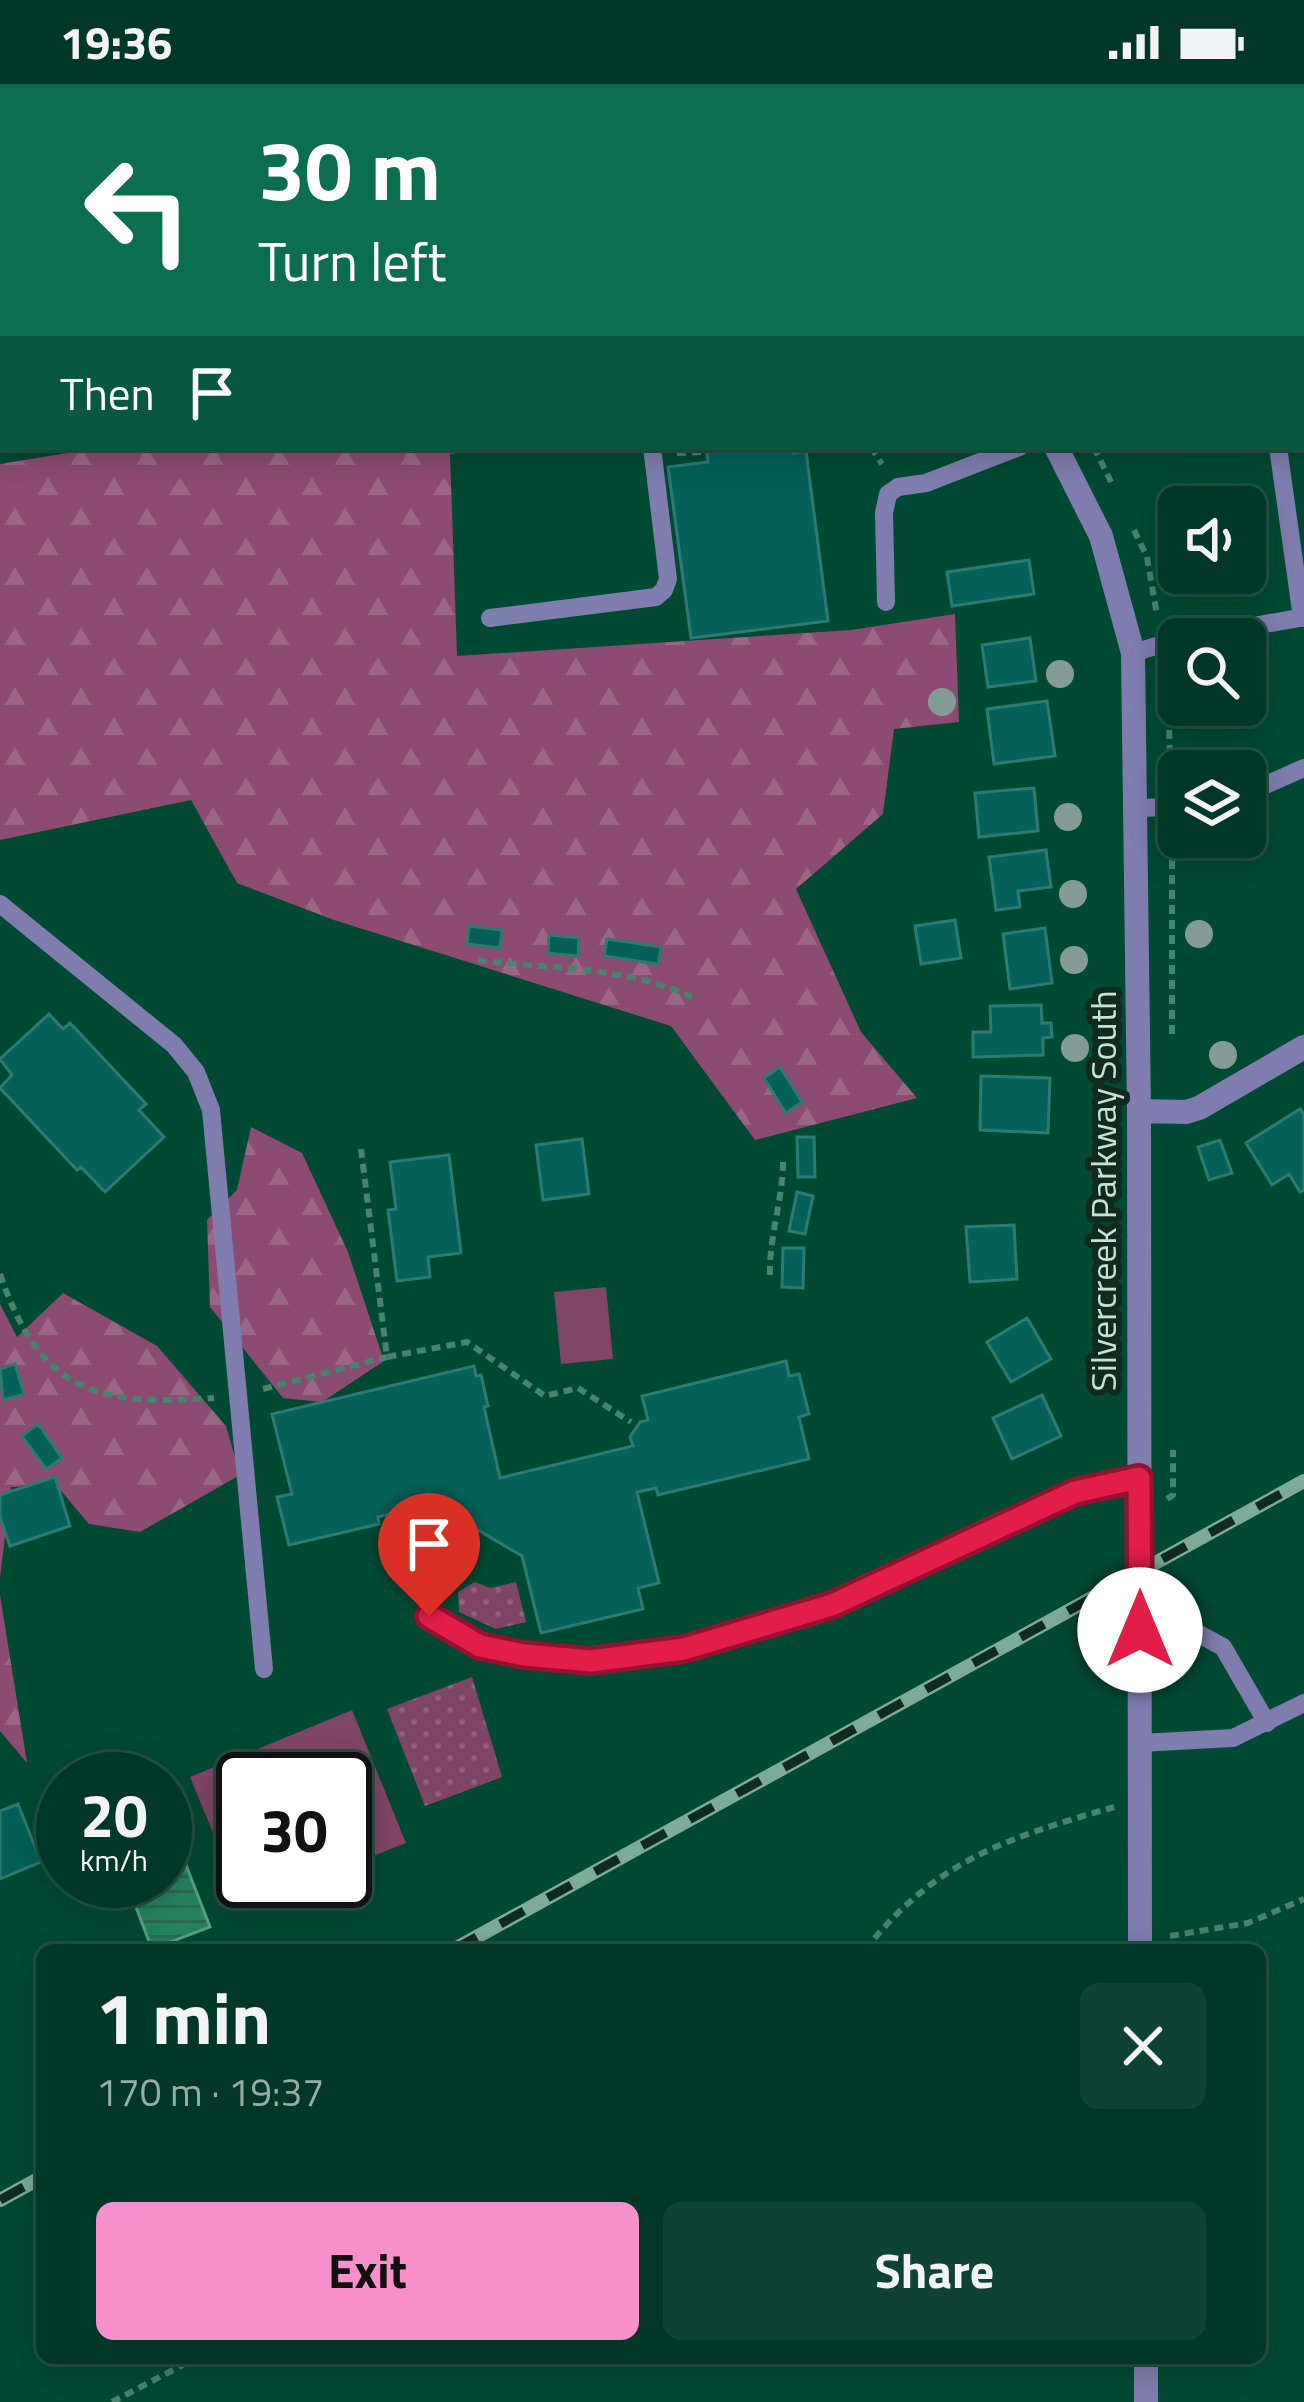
<!DOCTYPE html>
<meta charset="utf-8">
<style>
:root{--surface:#003726;--page:#0e4232;--text:#f1f3f6;--muted:#95aca7;--line:#225143;--accent:#f790cd}
body{margin:0;font-family:"Titillium Web",sans-serif;background:var(--page);color:var(--text);height:100vh;display:flex;flex-direction:column;font-size:45px;white-space:nowrap}
*{box-sizing:border-box;margin:0}
p{font-size:39px;color:var(--muted)}
.icon{flex:none;width:66px;height:66px;fill:none;stroke:currentColor;stroke-width:2;stroke-linecap:round;stroke-linejoin:round}
.map{position:relative;flex:1;overflow:hidden}
.details{position:absolute;left:36px;top:1860px;width:1230px;height:420px;display:flex;flex-direction:column;background:var(--surface);border-radius:18px;box-shadow:0 6px 30px #0003,0 0 0 3px var(--line)}
.details>*{flex:none}
.banner{position:absolute;left:0px;top:0px;width:1305px;height:366px;box-shadow:0 6px 30px #0003,0 0 0 3px var(--line);background:#0b6e4f;color:#fff;overflow:hidden}
.tools{position:absolute;left:1158px;top:402px;display:grid;gap:24px}
.tools a{display:grid;place-items:center;width:108px;height:108px;border-radius:18px;background:var(--surface);box-shadow:0 6px 30px #0003,0 0 0 3px var(--line);font-size:60px}
.speed{position:absolute;left:36px;top:1668px;display:flex;gap:24px;font-size:60px;font-weight:700;text-align:center}
.speed>*{display:grid;place-content:center;width:156px;height:156px;border-radius:50%;background:var(--surface);box-shadow:0 6px 30px #0003,0 0 0 3px var(--line);line-height:1}
.speed small{font-size:30px;font-weight:400}
.speed .limit{border:6px solid #111;border-radius:18px;background:#fff;color:#111}
.pin{position:absolute;display:grid;place-items:center;width:102px;height:102px;color:#fff;margin:-123px -51px;border-radius:50% 50% 50% 0;rotate:-45deg;box-shadow:0 0 12px #0007}
.pin .icon{rotate:45deg}
.me{position:absolute;width:132px;margin:-66px;rotate:0deg;stroke-linejoin:round;filter:drop-shadow(0 0 9px #0008)}
.turn{display:flex;align-items:center;gap:42px;height:252px;padding:0 60px;font-size:54px}
.turn .icon{width:156px;height:156px;stroke-width:2.5}
.turn b{display:block;font-size:84px;line-height:102px}
.then{display:flex;align-items:center;height:114px;padding:0 60px;background:#0003;gap:24px;font-size:45px}
.round{display:grid;place-items:center;flex:none;width:126px;height:126px;border-radius:18px;background:var(--page)}
.headline{display:flex;align-items:center;justify-content:space-between;height:204px;padding:0 60px}
h1{font-size:72px;font-weight:700;line-height:90px}
.cta{display:flex;gap:24px;margin-top:auto;padding:24px 60px}
.cta a{flex:1;height:138px;border-radius:18px;background:var(--accent);color:#111;font-size:48px;font-weight:700;line-height:138px;text-align:center}
.cta a+a{background:var(--page);color:var(--text)}
.status{display:flex;justify-content:space-between;align-items:center;height:84px;padding:0 60px;background:var(--surface);direction:ltr}
.status svg{height:33px;fill:currentColor}
.map>svg:first-child{display:block}
</style>
<div class="status"><b>19:36</b><svg viewBox="0 0 49 12"><path d="M0 12V9h3v3zM5 12V6h3v6zM10 12V3h3v9zM15 12V0h3v12zM26 1h20v11H26zM47 4h2v5h-2z"/></svg></div>
<div class="map">
<svg width="1304" height="2318" viewBox="0 0 1304 2318">
<defs>
<pattern id="grass-dots" width="8" height="8" patternUnits="userSpaceOnUse" patternTransform="scale(3)"><rect width="8" height="8" fill="#7f4567"/><path d="M2 2h.1M6 6h.1" fill="none" stroke="#90607c" stroke-width="1.8" stroke-linecap="round"/></pattern>
<pattern id="forest-firs" width="22" height="20" patternUnits="userSpaceOnUse" patternTransform="scale(3)"><rect width="22" height="20" fill="#8c4b72"/><path d="M5 1l3.5 6h-7zM16 11l3.5 6h-7z" fill="#9b6585"/></pattern>
<pattern id="water-rules" width="6" height="5" patternUnits="userSpaceOnUse" patternTransform="scale(3)"><rect width="6" height="5" fill="#268361"/><path d="M0 2.5h6" fill="none" stroke="#2e6a53"/></pattern>
</defs>
<rect width="100%" height="100%" fill="#004932"/>
<path fill="url(#grass-dots)" d="M0 0 125 3H3L0 216Z
M475 1498 490 1504 516 1498 526 1538 496 1545 459 1528 458 1508Z
M472 1593 502 1693 425 1722 387 1625Z"/>
<path fill="url(#forest-firs)" d="M105 363H505L450 370 457 572 851 546 955 530 959 638 894 645 883 730 796 805 861 948 917 1014 755 1056 671 942 334 836 237 799 191 716 0 756V380Z
M251 1043 302 1069 348 1168 384 1277 322 1318 283 1314 210 1223 207 1136 237 1106Z
M63 1209 157 1262 226 1342 240 1391 140 1448 89 1440 57 1402 11 1403 0 1494V1220L17 1253Z
M0 1511 27 1679 0 1647Z"/>
<path fill="#7f4567" d="M606 1203 613 1275 561 1280 554 1208Z
M352 1626 406 1759 345 1783V1695H243V1797H312L244 1824 190 1693Z"/>
<path fill="url(#water-rules)" stroke="#55a083" stroke-width="3" d="M169 1737 210 1843 152 1865 126 1797H165V1739Z"/>
<path fill="#046058" stroke="#2c7a71" stroke-width="3" d="M706 363H792L793 369 806 367 828 537 691 554 668 383 708 378Z
M1029 476 1034 510 952 522 947 488Z
M1030 554 1036 597 988 603 982 561Z
M1047 617 1055 672 994 680 987 625Z
M1034 704 1038 747 979 753 975 709Z
M1046 766 1051 803 1018 807 1020 823 996 826 989 773Z
M955 836 961 874 921 880 915 842Z
M469 842 502 846 500 864 467 860Z
M1045 844 1052 899 1010 905 1003 850Z
M549 851 579 854 578 872 548 869Z
M607 855 661 863 658 880 604 872Z
M1041 921 1042 939H1051L1052 953 1043 954V971L973 973V948H991L990 922Z
M49 930 63 945 70 939 146 1020 139 1026 164 1053 105 1108 81 1083 77 1086 0 1004 12 991 0 975Z
M780 983 802 1018 786 1029 764 994Z
M981 992 1050 994 1048 1049 980 1046Z
M1300 1025 1304 1030V1106L1300 1108 1289 1090 1272 1101 1246 1059Z
M797 1053H814L815 1093H798Z
M582 1055 589 1110 543 1116 536 1061Z
M1220 1056 1232 1089 1209 1096 1198 1063Z
M449 1071 461 1169 428 1173 430 1193 397 1197 388 1126 396 1125 390 1078Z
M797 1108 813 1112 805 1150 789 1147Z
M1014 1141 1017 1195 970 1198 966 1143Z
M783 1164H804L803 1204 782 1203Z
M1027 1234 1051 1275 1011 1298 987 1258Z
M786 1277 789 1292 799 1290 809 1330 799 1333 809 1375 658 1411 656 1404 637 1408 659 1499 638 1504 643 1525 541 1549 522 1472 478 1446 472 1456 445 1440 408 1450 402 1427 378 1433 379 1440 289 1461 277 1413 292 1410 272 1330 474 1282 476 1292 481 1291 488 1322 484 1323 500 1394 633 1362 630 1353 640 1338 648 1336 642 1312Z
M15 1280 24 1310 3 1316 0 1285Z
M1042 1311 1061 1352 1012 1375 993 1334Z
M38 1340 62 1374 46 1385 22 1352Z
M55 1393 70 1442 10 1462 0 1433V1411Z
M18 1720 41 1778 0 1795V1727Z"/>
<g fill="none" stroke-linecap="round" stroke-linejoin="round">
<path stroke="#49826e" stroke-width="6" stroke-dasharray="9 6" stroke-linecap="butt" d="M871 363 882 380
M1094 363 1113 402
M677 369 703 368
M1134 446 1147 473 1157 531
M1167 586 1171 698
M478 876C554 886 621 881 692 913
M1172 950V748
M361 1065 387 1273 467 1258 545 1312 578 1304 631 1338
M0 1190C41 1309 96 1322 214 1314
M770 1191C769 1150 784 1114 783 1072
M263 1305 387 1273
M1167 1415 1173 1411V1366
M1170 1852 1248 1839 1304 1815
M865 1866C936 1776 1007 1754 1114 1723
M112 2318 196 2274"/>
<path stroke="#7e7dae" stroke-width="18" d="M1302 188H1304
M1278 363 1302 534
M886 518 884 429 888 410 898 403 926 399 1019 363
M490 534 656 513 664 506 668 495 652 363
M1181 555 1304 533
M1133 569 1179 555
M1245 710 1304 684
M1136 724 1179 723
M0 820 174 961 196 988 211 1026 264 1585
M429 1532 480 1562 523 1571 591 1578 684 1565 832 1521 1075 1409 1139 1394
M1140 1546 1199 1550 1223 1563 1267 1639
M1140 1659 1233 1654 1304 1619"/>
<path stroke="#7e7dae" stroke-width="24" d="M1056 363 1101 452 1133 569 1139 1027 1140 1866
M1139 1027 1186 1028 1199 1024 1304 963
M1146 2274V2318"/>
<path stroke="#a2a0ed" stroke-width="24" d="M192 0 193 3
M0 270H3"/>
<g stroke="#7dab99" stroke-width="14">
<path id="rail" d="M453 1866 1304 1397
M0 2116 42 2093"/>
</g>
<use href="#rail" stroke="#102a1f" stroke-width="9" stroke-dasharray="27" stroke-linecap="butt"/>
</g>
<g fill="#859b97">
<circle cx="1060" cy="590" r="14"/>
<circle cx="942" cy="618" r="14"/>
<circle cx="1068" cy="733" r="14"/>
<circle cx="1073" cy="810" r="14"/>
<circle cx="1199" cy="850" r="14"/>
<circle cx="1074" cy="876" r="14"/>
<circle cx="1075" cy="964" r="14"/>
<circle cx="1223" cy="971" r="14"/>
</g>
<g fill="none" stroke-linecap="round" stroke-linejoin="round">
<g stroke="#92132f" stroke-width="30">
<path id="route" d="M429 1532 480 1562 524 1571 591 1577 684 1565 832 1521 1075 1408 1139 1394 1140 1546"/>
</g>
<use href="#route" stroke="#e11d48" stroke-width="21"/>
</g>
<g text-anchor="middle" dominant-baseline="central" stroke-width="12" stroke-linejoin="round" paint-order="stroke">
<g font-size="36" fill="#c4e3d3" stroke="#102a1f">
<text transform="translate(1102 1107) rotate(-90)">Silvercreek Parkway South</text>
</g>
</g>
</svg>
<div class="tools">
<a><svg class="icon" aria-label="sound" viewBox="0 0 24 24"><path d="M4 9h4l5-4v14l-5-4H4zM17 9q2 3 0 6"/></svg></a>
<a><svg class="icon" aria-label="search" viewBox="0 0 24 24"><circle cx="10" cy="10" r="6"/><path d="M15 15l6 6"/></svg></a>
<a><svg class="icon" aria-label="layers" viewBox="0 0 24 24"><path d="M12 4l9 5-9 5-9-5zM3 14l9 5 9-5"/></svg></a>
</div>
<div class="speed"><div>20<small>km/h</small></div><div class="limit">30</div></div>
<div class="pin" style="left:429px;top:1532px;background:#d93025"><svg class="icon" aria-label="arrive" viewBox="0 0 24 24"><path d="M6 21V4h12l-3 4 3 4H6"/></svg></div>
<svg class="me" style="left:1140px;top:1546px" viewBox="-20 -20 40 40"><circle r="19" fill="#fff"/><path d="M0-13L10 11 0 6-10 11z" fill="#e11d48"/></svg>
<div class="banner">
<div class="turn"><svg class="icon" aria-label="left" viewBox="0 0 24 24"><path d="M17 20v-9H6M10 6l-5 5 5 5"/></svg><div><b>30 m</b>Turn left</div></div>
<div class="then">Then<svg class="icon" aria-label="arrive" viewBox="0 0 24 24"><path d="M6 21V4h12l-3 4 3 4H6"/></svg></div>
</div>
<section class="details">
<div class="headline"><div><h1>1 min</h1><p>170 m · 19:37</p></div><a class="round"><svg class="icon" aria-label="close" viewBox="0 0 24 24"><path d="M6 6l12 12M18 6L6 18"/></svg></a></div>
<div class="cta"><a>Exit</a><a>Share</a></div>
</section>
</div>
